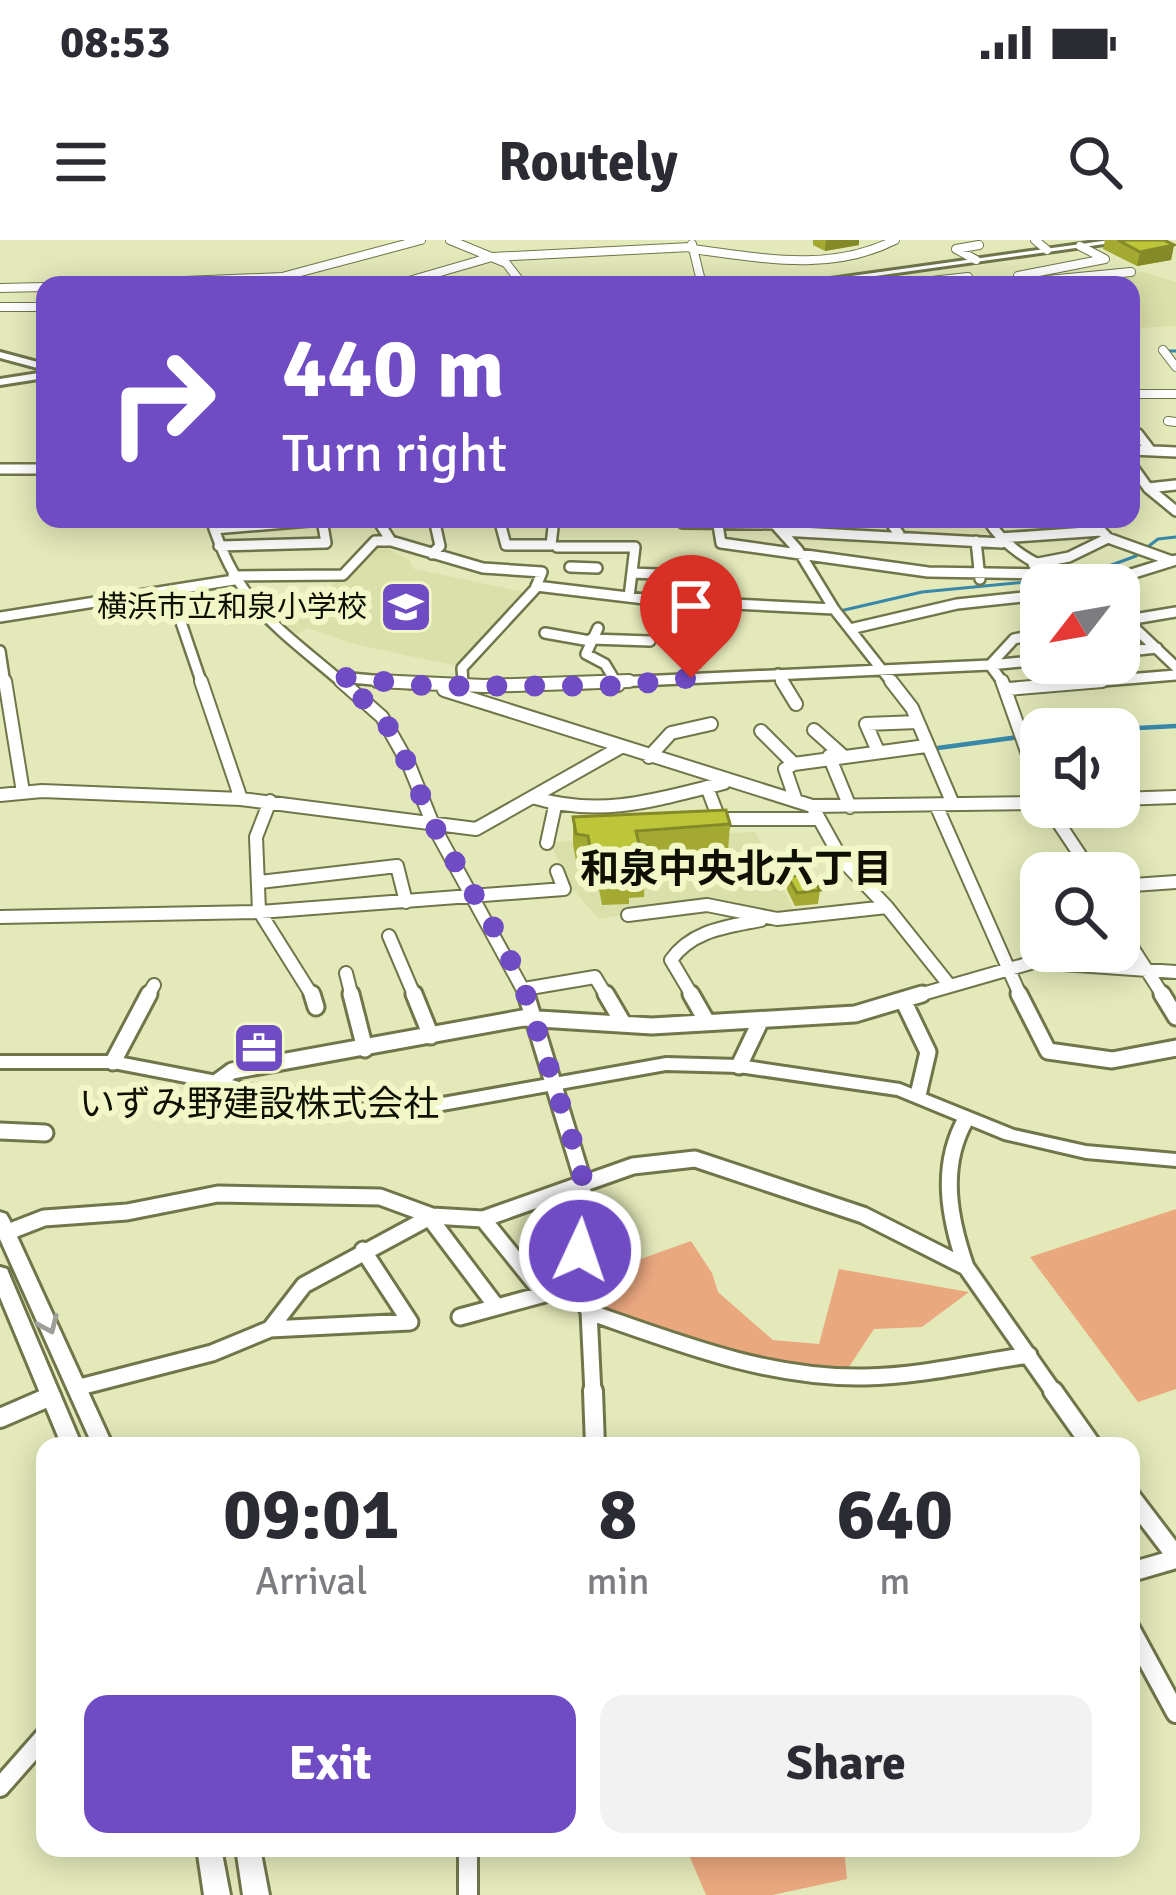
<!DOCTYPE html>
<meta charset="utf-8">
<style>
:root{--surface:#fff;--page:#f2f2f3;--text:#2b2b33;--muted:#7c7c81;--accent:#6f4bc4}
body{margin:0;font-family:Signika,"Noto Sans JP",sans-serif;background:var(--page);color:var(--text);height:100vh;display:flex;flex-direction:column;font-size:45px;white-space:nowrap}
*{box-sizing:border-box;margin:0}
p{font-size:39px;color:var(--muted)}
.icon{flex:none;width:66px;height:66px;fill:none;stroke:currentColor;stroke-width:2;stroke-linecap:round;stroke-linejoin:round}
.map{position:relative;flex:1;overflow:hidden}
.side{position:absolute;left:36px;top:1197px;width:1104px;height:420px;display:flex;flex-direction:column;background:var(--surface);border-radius:24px;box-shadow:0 6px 30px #0003}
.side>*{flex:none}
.banner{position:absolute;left:36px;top:36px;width:1104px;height:252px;border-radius:24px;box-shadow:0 6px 30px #0003;background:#6f4bc4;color:#fff;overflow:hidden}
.needle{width:78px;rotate:239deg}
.fabs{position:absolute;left:1020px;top:324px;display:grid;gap:24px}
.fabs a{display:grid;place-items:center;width:120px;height:120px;border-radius:24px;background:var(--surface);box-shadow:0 6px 30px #0003;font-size:60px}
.pin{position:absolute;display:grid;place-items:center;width:102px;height:102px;color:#fff;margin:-123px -51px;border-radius:50% 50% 50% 0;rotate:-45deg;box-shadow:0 0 12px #0007}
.pin .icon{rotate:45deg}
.me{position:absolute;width:132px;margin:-66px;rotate:3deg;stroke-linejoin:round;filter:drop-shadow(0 0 9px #0008)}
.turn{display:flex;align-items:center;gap:42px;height:252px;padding:0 48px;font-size:54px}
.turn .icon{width:156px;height:156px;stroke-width:2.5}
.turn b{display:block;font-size:84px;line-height:102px}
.eta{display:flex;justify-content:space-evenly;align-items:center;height:204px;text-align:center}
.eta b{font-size:72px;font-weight:700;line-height:84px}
.cta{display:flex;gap:24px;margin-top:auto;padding:24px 48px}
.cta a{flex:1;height:138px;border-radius:24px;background:var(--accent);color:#fff;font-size:48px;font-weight:700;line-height:138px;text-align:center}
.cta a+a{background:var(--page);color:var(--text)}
.status{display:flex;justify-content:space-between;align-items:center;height:84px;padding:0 60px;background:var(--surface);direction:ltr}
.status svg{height:33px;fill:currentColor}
header{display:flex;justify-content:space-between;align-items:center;height:156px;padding:0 48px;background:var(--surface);font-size:54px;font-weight:700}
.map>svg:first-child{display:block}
</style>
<div class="status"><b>08:53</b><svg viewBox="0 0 49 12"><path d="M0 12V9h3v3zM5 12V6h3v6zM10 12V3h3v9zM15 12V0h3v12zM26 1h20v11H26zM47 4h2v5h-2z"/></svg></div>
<header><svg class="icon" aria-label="menu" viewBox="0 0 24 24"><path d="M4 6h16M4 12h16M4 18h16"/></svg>Routely<svg class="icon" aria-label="search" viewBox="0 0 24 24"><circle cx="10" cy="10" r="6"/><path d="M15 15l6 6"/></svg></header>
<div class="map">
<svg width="1176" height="1655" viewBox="0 0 1176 1655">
<rect width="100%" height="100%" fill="#e4e9ba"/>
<path fill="#dae0a9" d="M1143 32 1176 42V86L1139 88 1141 96H1131V45H1004Z
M377 304H391L388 309 409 320 414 329 524 352 456 426 350 403 308 388 297 394 279 380 306 371 286 357H318Z
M755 592 796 674 764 673 710 659 599 679 570 646 550 602Z"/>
<path fill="#eaa87f" d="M1176 969V1149L1138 1162 1030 1017Z
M691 1001 712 1033 718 1052 773 1100 819 1104 839 1029 969 1052 922 1087 874 1089 847 1130 769 1121 596 1070V1035Z
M686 1608H844L847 1639 772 1655H706Z"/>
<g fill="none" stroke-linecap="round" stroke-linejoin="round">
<path stroke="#3988a9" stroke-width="3" d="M1169 111H1176
M774 370 816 372
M840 371 922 352 1079 337 1136 316 1158 299 1176 297"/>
<path stroke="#3988a9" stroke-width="4.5" d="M1119 489 1176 486
M938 508 1041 494"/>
<g stroke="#71754a" stroke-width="10">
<path id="minor-far4" d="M450 0 506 23 523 45
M1035 0 1047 10
M692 4 702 45
M692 9C762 18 830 33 895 0
M976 20 956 9 979 5
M1018 36 1105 19 1080 6
M88 45 282 37 421 0
M395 45 492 17 691 7
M895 45 968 37
M994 45 1131 32
M0 48 45 47
M0 67H45
M1163 110 1176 127
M1131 154H1176
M1168 181 1176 182
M1131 184 1140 197"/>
</g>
<g stroke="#71754a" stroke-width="14">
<path id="minor-far3" d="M1138 194 1151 211
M1131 210 1176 212
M1131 224 1148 248 1176 271
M0 229H45
M1148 248 1176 245
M211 279C237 365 279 388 344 444
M377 279 391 301
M499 279 506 305H551L554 279
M681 279 683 283 775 284
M770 279 798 310 834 369 893 444
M888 279 899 294
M987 279C1012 318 1047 329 1089 345
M718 285 721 303 928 332 1052 334
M214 289 322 280 326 303 219 306
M781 291 1002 303
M1000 298 1101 291
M1108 298 1172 321
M976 301 980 339
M557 307H635L629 357
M432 314 440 306 434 279
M1033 324 1069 317 1108 298 1090 279
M570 327 597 328
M632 333 680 335
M233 336 343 335 375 301H391L483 328 542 332 535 349 462 428 463 443
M1096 345 1176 320
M536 346 653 360 834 369
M170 350 202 444
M1119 373 1176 427
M0 377 234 340
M1122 381 1176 372
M598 388 586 414 605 424 617 444
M850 389 957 364 1041 355
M545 393 590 401
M591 399 650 401
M0 411 5 444
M1119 412 1157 408
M990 425 1004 444
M990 425 1041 420
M778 434 784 444
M340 437 416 444
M573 444 990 425 1014 399 1041 393
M1066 444 1176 435"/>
</g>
<g stroke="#71754a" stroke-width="16">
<path id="minor-far2" d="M5 441 23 552
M201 441 241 559
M341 441 382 477 409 525 434 587 527 757
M377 441 484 446 629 441
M616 441 618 445
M782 441 796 464
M891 441 912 468 953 564
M1002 441 1041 551
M1008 449 1102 441
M444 450 812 566 1041 563
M814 490 841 514
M761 491 794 524
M877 509 866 484 918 482
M829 516 850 567
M649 517 671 493 711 484
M707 547 722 587
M0 555 42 551 241 559 476 589 621 507
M536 558C602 578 659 559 724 543
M1119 559 1176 557
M270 561 256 597 259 671 313 757
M796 561 785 529 794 524 926 506
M936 565 1021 757
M1048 567 1092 633
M719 579H817
M547 603 555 566
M260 642 397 626 406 662
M1119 646 1176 642
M887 667 950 746
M628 675 707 665 777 679 887 667 842 620 812 566
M0 677 260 672 564 649 557 631
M1119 687 1164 757
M389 696 415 757
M346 733 352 757
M524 749 595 737 607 757
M147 757 154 745
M693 757 671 720C692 690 727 687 761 680
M912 757 1034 722 1176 732"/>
</g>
<g stroke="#71754a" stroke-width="21">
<path id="minor-far1" d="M312 754 316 767
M351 754 365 809
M414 754 431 796
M526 754 583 941 578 1045 589 1072 593 1154
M606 754 623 783
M691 754 707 782
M1019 754 1048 811 1112 820 1176 808
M1162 754 1176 777
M903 760 928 812 918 855
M113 822 149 754
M739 826 760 782
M217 842 232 831 523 778 652 786 855 774 922 754
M966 879C939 926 949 978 966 1027L1055 1154
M0 891 45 893
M429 977 496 1066
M483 979 542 1052
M8 992 44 978 127 972 218 954 380 957 432 976
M589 1072C678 1103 769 1139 865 1137 920 1136 975 1123 1029 1115
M460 1077 578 1045
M270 1089 410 1082 363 1010
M76 1148 212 1113 270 1089 304 1045 432 976 483 979 633 926 695 919 863 975 966 1027"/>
</g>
<g stroke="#71754a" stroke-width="24">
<path id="minor" d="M593 1151 595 1206
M1053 1151 1092 1206
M0 1178 51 1156
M1131 1257 1176 1316
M1131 1332 1176 1319
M1131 1390 1176 1473
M0 1547 45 1496
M468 1608V1655"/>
</g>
<g stroke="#71754a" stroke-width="6">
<path id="tertiary" d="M0 112 45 124V130L0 118Z
M0 816H113L217 836 305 860 352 865 431 860 666 818 739 820 900 844 1014 890 1086 906 1176 914V926L1086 918 1004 899 897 855 739 832 666 830 431 872 352 877 305 872 217 848 113 828H0Z
M0 972 6 974 9 979 113 1206H93L0 999Z
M0 1027 7 1029 9 1034 82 1206H62L0 1057Z
M197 1608H221L230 1655H204Z
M236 1608H260L269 1655H243Z"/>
</g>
<g stroke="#71754a" stroke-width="6">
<path id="secondary" d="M1110 0H1133L811 45H787Z
M45 132V138L0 145V139Z"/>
</g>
<use href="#minor-far4" stroke="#fff" stroke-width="8"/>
<use href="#minor-far3" stroke="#fff" stroke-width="9"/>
<use href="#minor-far2" stroke="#fff" stroke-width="12"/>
<use href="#minor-far1" stroke="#fff" stroke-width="15"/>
<use href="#minor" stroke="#fff" stroke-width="18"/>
<use href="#tertiary" fill="#fff" fill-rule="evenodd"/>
<use href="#secondary" fill="#fff" fill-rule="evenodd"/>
</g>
<path fill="#a3a931" d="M813 0H859V5L825 11 813 5Z
M1105 0H1164L1174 5 1171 20 1137 26 1103 9Z
M573 577 730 584 728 611 642 618 645 630 644 657 629 658V664L602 665 598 644 592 645 588 623 576 621 573 604Z
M788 637 820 650 818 664 795 666 787 650Z"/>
<path fill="#848a28" d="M826 0H859V5L825 11Z
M1174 5 1171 20 1137 26 1140 12Z"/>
<path fill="#bdc539" stroke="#848a28" stroke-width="3" d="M1118 0H1164L1174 5 1140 12Z
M726 570 730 584 636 591 645 630 628 631 630 636 602 638 598 617 592 618 588 596 576 594 573 577Z
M804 634 813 639 820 650 797 653 788 637Z"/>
<defs><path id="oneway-chevron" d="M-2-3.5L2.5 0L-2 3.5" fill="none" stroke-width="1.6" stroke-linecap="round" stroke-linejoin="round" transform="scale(3)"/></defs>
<use stroke="#9f9f9a" href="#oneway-chevron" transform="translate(49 1085) rotate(66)"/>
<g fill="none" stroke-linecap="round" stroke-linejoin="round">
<path stroke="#6f4bc4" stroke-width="21" stroke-dasharray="0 37.8" d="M580 1011 583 941 579 921 524 749 501 700 434 586 398 502 382 477 340 437 428 446H618L691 438"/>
</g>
<defs>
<g id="school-square" transform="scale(2.7)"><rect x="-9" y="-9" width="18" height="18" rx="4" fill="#6f4bc4" stroke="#f1f7c6"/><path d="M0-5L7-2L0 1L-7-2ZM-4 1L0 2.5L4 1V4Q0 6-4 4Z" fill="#fff"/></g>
<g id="office-square" transform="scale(2.7)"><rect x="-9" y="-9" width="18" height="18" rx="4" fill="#6f4bc4" stroke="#f1f7c6"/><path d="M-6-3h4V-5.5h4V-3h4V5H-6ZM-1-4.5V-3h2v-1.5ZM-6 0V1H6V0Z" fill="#fff"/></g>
</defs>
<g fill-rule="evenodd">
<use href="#school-square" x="406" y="367"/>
<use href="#office-square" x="259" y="808"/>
</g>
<g text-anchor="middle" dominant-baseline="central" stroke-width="12" stroke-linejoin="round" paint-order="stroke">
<g font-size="30" fill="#0f1002" stroke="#f1f7c6" text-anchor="end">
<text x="367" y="367">横浜市立和泉小学校</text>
</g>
<g font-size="36" fill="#0f1002" stroke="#f1f7c6">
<text x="259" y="864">いずみ野建設株式会社</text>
</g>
<g font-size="39" font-weight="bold" fill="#0f1002" stroke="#f1f7c6">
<text x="736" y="629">和泉中央北六丁目</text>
</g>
</g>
</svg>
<div class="fabs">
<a><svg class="needle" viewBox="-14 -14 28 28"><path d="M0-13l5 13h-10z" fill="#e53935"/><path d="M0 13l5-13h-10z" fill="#7c7c81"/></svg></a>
<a><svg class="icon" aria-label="sound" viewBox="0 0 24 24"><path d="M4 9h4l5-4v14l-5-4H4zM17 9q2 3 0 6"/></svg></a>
<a><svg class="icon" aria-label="search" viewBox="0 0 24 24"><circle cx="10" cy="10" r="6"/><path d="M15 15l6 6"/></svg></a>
</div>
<div class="pin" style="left:691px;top:438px;background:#d93025"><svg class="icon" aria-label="arrive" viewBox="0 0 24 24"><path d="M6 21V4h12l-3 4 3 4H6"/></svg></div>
<svg class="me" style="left:580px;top:1011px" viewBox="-20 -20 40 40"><circle r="17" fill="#6f4bc4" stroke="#fff" stroke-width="3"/><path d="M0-11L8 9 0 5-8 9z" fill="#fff"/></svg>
<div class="banner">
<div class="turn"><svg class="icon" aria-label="right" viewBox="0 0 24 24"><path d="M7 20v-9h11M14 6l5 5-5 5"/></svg><div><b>440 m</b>Turn right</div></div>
</div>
<section class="side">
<div class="eta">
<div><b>09:01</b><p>Arrival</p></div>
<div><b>8</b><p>min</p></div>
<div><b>640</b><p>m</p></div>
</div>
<div class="cta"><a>Exit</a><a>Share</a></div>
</section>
</div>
